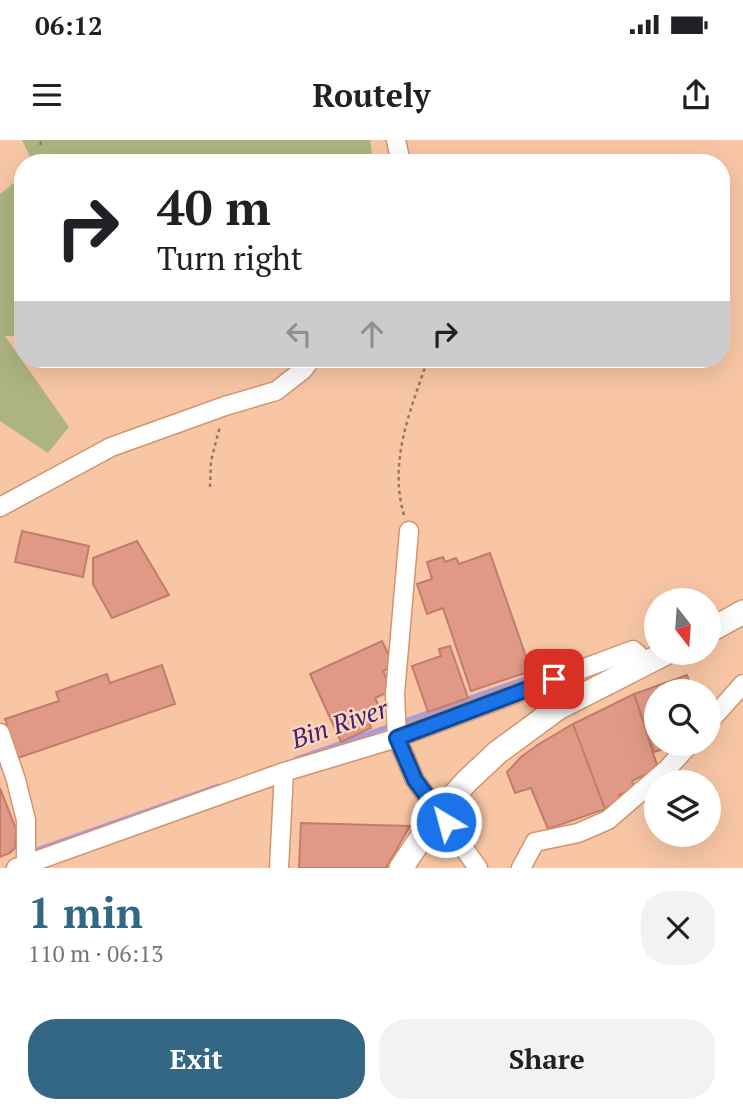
<!DOCTYPE html>
<meta charset="utf-8">
<style>
:root{--surface:#fff;--page:#f2f2f2;--text:#202124;--muted:#757577;--accent:#336784}
body{margin:0;font-family:"PT Serif",serif;background:var(--page);color:var(--text);height:100vh;display:flex;flex-direction:column;font-size:26px;white-space:nowrap}
*{box-sizing:border-box;margin:0}
p{font-size:23px;color:var(--muted)}
.icon{flex:none;width:38px;height:38px;fill:none;stroke:currentColor;stroke-width:2;stroke-linecap:round;stroke-linejoin:round}
.map{position:relative;height:728px;overflow:hidden}
.drawer{display:flex;flex-direction:column;background:var(--surface);flex:1}
.drawer>*{flex:none}
.guide{position:absolute;left:14px;top:14px;width:716px;height:214px;border-radius:28px;box-shadow:0 7px 28px #0002;background:#fff;color:var(--text);overflow:hidden}
.needle{width:46px;rotate:163deg}
.fabs{position:absolute;left:644px;top:448px;display:grid;gap:14px}
.fabs a{display:grid;place-items:center;width:77px;height:77px;border-radius:50%;background:var(--surface);box-shadow:0 7px 28px #0002;font-size:35px}
.pin{position:absolute;display:grid;place-items:center;width:60px;height:60px;color:#fff;margin:-30px;border-radius:14px;box-shadow:0 4px 10px #0006}
.me{position:absolute;width:77px;margin:-38px;rotate:323deg;stroke-linejoin:round;filter:drop-shadow(0 0 5px #0008)}
.turn{display:flex;align-items:center;gap:24px;height:147px;padding:0 28px;font-size:32px}
.turn .icon{width:91px;height:91px;stroke-width:2.5}
.turn b{display:block;font-size:49px;line-height:60px}
.lanes{display:flex;align-items:center;height:66px;padding:0 28px;background:#0003;justify-content:center;gap:35px;direction:ltr}
.lanes .off{opacity:.35}
.round{display:grid;place-items:center;flex:none;width:74px;height:74px;border-radius:28px;background:var(--page)}
.overview{display:flex;align-items:center;justify-content:space-between;height:119px;padding:0 28px}
h1{font-size:42px;font-weight:700;line-height:52px;color:var(--accent)}
.action{display:flex;gap:14px;margin-top:auto;padding:14px 28px}
.action a{flex:1;height:80px;border-radius:28px;background:var(--accent);color:#fff;font-size:28px;font-weight:700;line-height:80px;text-align:center}
.action a+a{background:var(--page);color:var(--text)}
.status{display:flex;justify-content:space-between;align-items:center;height:49px;padding:0 35px;background:var(--surface);direction:ltr}
.status svg{height:19px;fill:currentColor}
header{display:flex;justify-content:space-between;align-items:center;height:91px;padding:0 28px;background:var(--surface);font-size:32px;font-weight:700}
.map>svg:first-child{display:block}
</style>
<div class="status"><b>06:12</b><svg viewBox="0 0 49 12"><path d="M0 12V9h3v3zM5 12V6h3v6zM10 12V3h3v9zM15 12V0h3v12zM26 1h20v11H26zM47 4h2v5h-2z"/></svg></div>
<header><svg class="icon" aria-label="menu" viewBox="0 0 24 24"><path d="M4 6h16M4 12h16M4 18h16"/></svg>Routely<svg class="icon" aria-label="share" viewBox="0 0 24 24"><path d="M12 15V3M7 8l5-5 5 5M5 13v7h14v-7"/></svg></header>
<div class="map">
<svg width="743" height="728" viewBox="0 0 743 728">
<rect width="100%" height="100%" fill="#f8c6a5"/>
<path fill="#adb482" d="M22 0H370L373 23H33Z
M23 36V196H5L69 287 48 313 0 281V54Z"/>
<g fill="none" stroke-linecap="round" stroke-linejoin="round">
<path stroke="#aa9ade" stroke-width="5" d="M296 619 579 520 588 519
M39 709 218 646"/>
</g>
<path fill="#e09987" stroke="#c17c6a" stroke-width="2" d="M22 391 89 406 83 437 15 422Z
M137 401 169 455 112 478 93 444V418Z
M490 413 531 531 471 551 443 468 427 474 417 444 432 439 427 422 443 417 445 422 456 418 459 424Z
M382 501 394 525 383 531 392 550 375 558 383 575 369 582 371 588 341 602 310 534Z
M450 506 468 558 428 572 412 526 441 516 439 509Z
M162 525 175 564 18 618 5 579 59 561 56 552 107 534 110 543Z
M687 535 693 551H656V604H680L654 612 634 554Z
M634 554 658 628 632 641 635 649 619 655 620 660 605 669 573 584Z
M573 584 605 669 548 689 531 648 515 653 507 632 521 617 539 604Z
M0 648 16 689 15 708 10 713 0 717Z
M301 683 410 686 386 728H299Z"/>
<g fill="none" stroke-linecap="round" stroke-linejoin="round">
<g stroke="#d1956d" stroke-width="21">
<path id="minor" d="M396 0 401 23
M0 367 111 307 225 266 276 251 303 230 311 219
M709 582 743 544
M0 593 16 640 26 680V728
M16 728 284 632 397 598 395 554 409 391
M279 728 284 632
M478 728 415 640 397 598 633 510 647 523
M521 728 535 702 578 693 608 680 667 629 690 604"/>
</g>
<g stroke="#d1956d" stroke-width="26">
<path id="tertiary" d="M709 491 743 472
M401 728 439 672 467 641 498 612 558 568 666 513"/>
</g>
<path stroke="#9b765f" stroke-width="2.5" stroke-dasharray="3.5 3.5" stroke-linecap="butt" d="M40 5 42 0
M210 347 211 321 220 286
M404 375C388 321 411 269 428 219"/>
<use href="#minor" stroke="#fff" stroke-width="18"/>
<use href="#tertiary" stroke="#fff" stroke-width="23"/>
</g>
<g fill="none" stroke-linecap="round" stroke-linejoin="round">
<g stroke="#114b97" stroke-width="18">
<path id="route" d="M446 682 415 640 397 598 554 539"/>
</g>
<use href="#route" stroke="#1a73e8" stroke-width="12"/>
</g>
<g text-anchor="middle" dominant-baseline="central" stroke-width="5" stroke-linejoin="round" paint-order="stroke">
<g font-size="26" font-style="italic" fill="#3f2371" stroke="#fdd6bd">
<text transform="translate(339 583) rotate(-19)">Bin River</text>
</g>
</g>
</svg>
<div class="fabs">
<a><svg class="needle" viewBox="-14 -14 28 28"><path d="M0-13l5 13h-10z" fill="#e53935"/><path d="M0 13l5-13h-10z" fill="#757577"/></svg></a>
<a><svg class="icon" aria-label="search" viewBox="0 0 24 24"><circle cx="10" cy="10" r="6"/><path d="M15 15l6 6"/></svg></a>
<a><svg class="icon" aria-label="layers" viewBox="0 0 24 24"><path d="M12 4l9 5-9 5-9-5zM3 14l9 5 9-5"/></svg></a>
</div>
<div class="pin" style="left:554px;top:539px;background:#d93025"><svg class="icon" aria-label="arrive" viewBox="0 0 24 24"><path d="M6 21V4h12l-3 4 3 4H6"/></svg></div>
<svg class="me" style="left:446px;top:682px" viewBox="-20 -20 40 40"><circle r="17" fill="#1a73e8" stroke="#fff" stroke-width="3"/><path d="M0-11L8 9 0 5-8 9z" fill="#fff"/></svg>
<div class="guide">
<div class="turn"><svg class="icon" aria-label="right" viewBox="0 0 24 24"><path d="M7 20v-9h11M14 6l5 5-5 5"/></svg><div><b>40 m</b>Turn right</div></div>
<div class="lanes"><svg class="icon off" aria-label="left" viewBox="0 0 24 24"><path d="M17 20v-9H6M10 6l-5 5 5 5"/></svg><svg class="icon off" aria-label="ahead" viewBox="0 0 24 24"><path d="M12 20V5M6 11l6-6 6 6"/></svg><svg class="icon" aria-label="right" viewBox="0 0 24 24"><path d="M7 20v-9h11M14 6l5 5-5 5"/></svg></div>
</div>
</div>
<section class="drawer">
<div class="overview"><div><h1>1 min</h1><p>110 m · 06:13</p></div><a class="round"><svg class="icon" aria-label="close" viewBox="0 0 24 24"><path d="M6 6l12 12M18 6L6 18"/></svg></a></div>
<div class="action"><a>Exit</a><a>Share</a></div>
</section>
